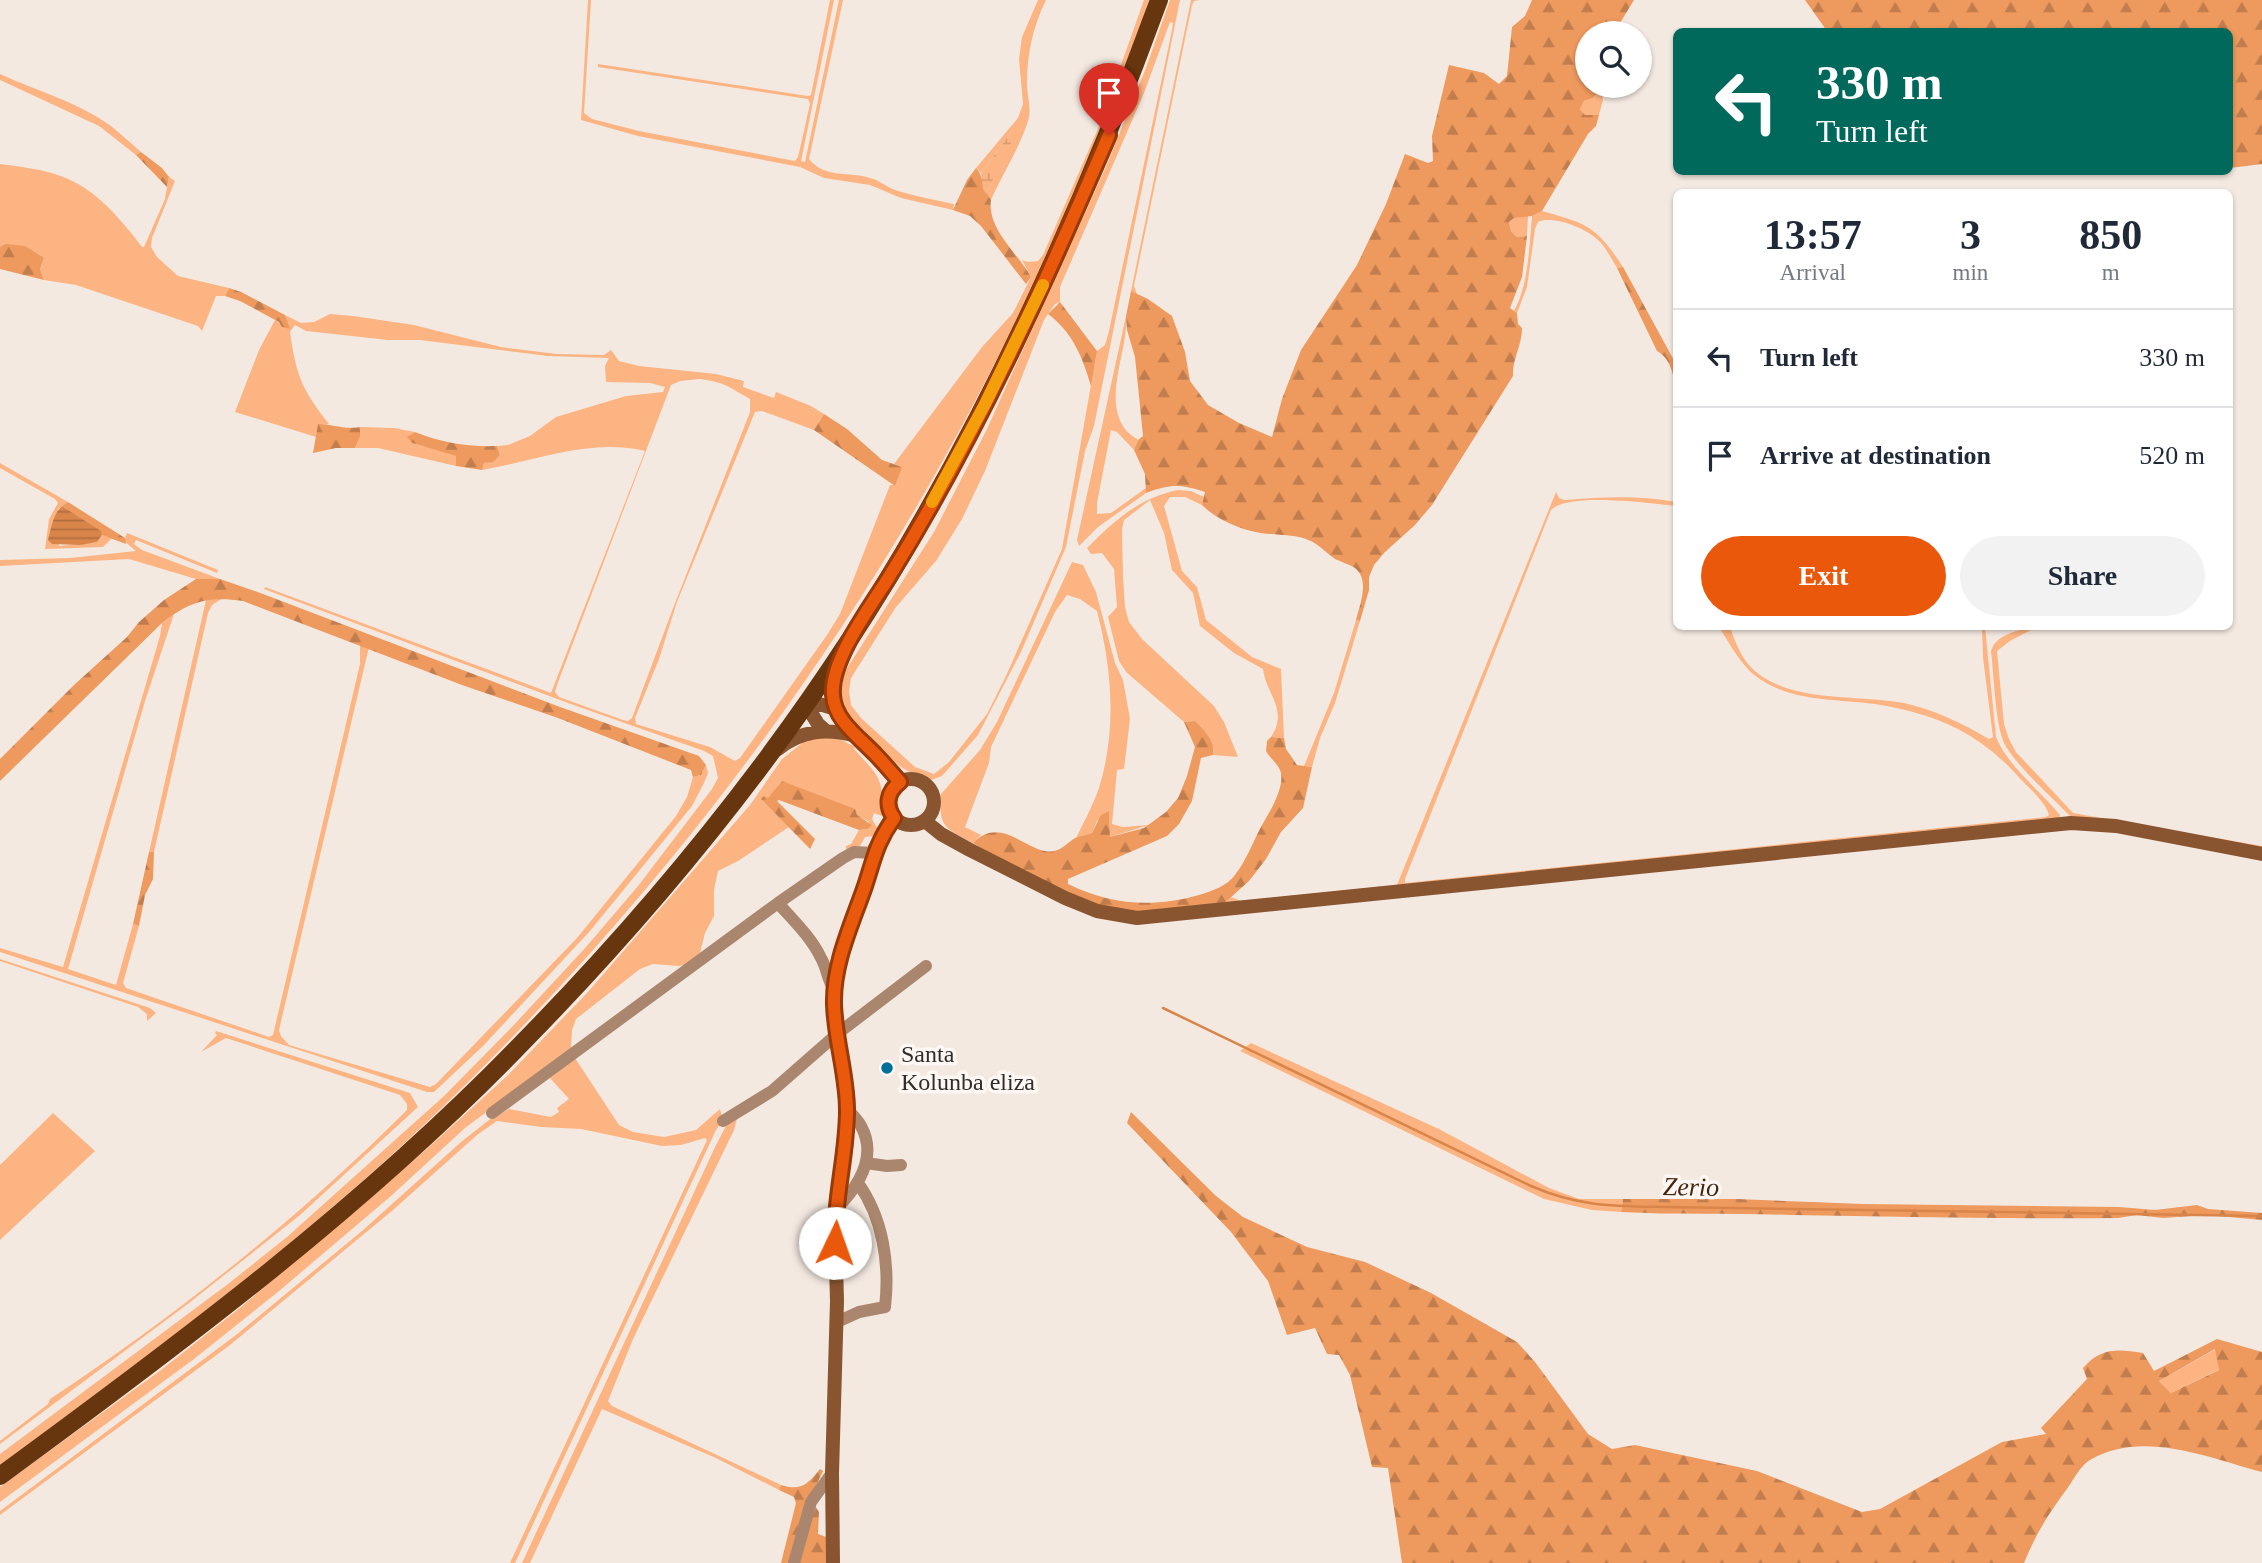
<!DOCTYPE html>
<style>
:root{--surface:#fff;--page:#f2f2f3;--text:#1f2937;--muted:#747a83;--line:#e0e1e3;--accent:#ea580c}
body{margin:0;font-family:Georgia,serif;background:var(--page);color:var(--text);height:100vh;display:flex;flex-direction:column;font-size:26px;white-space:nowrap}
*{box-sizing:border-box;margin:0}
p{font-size:23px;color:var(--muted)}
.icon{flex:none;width:38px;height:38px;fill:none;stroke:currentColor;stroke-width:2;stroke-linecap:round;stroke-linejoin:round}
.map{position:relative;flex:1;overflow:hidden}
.panel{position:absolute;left:1673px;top:189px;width:560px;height:441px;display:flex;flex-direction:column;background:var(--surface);border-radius:10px;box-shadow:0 2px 5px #0004}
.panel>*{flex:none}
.guide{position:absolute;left:1673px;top:28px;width:560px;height:147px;border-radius:10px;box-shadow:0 2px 5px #0004;background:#00695c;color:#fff;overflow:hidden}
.buttons{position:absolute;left:1575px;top:21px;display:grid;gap:14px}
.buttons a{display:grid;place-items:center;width:77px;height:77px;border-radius:50%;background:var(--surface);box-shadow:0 2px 5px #0004;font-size:35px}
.pin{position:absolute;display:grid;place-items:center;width:60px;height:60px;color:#fff;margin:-72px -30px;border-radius:50% 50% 50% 0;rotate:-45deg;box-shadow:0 0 7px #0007}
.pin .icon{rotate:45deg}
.me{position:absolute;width:77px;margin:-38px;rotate:3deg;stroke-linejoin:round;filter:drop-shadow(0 0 5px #0008)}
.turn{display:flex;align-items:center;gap:24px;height:147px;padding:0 28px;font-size:32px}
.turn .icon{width:91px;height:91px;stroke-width:2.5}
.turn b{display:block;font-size:49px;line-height:60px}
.eta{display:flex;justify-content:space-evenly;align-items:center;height:119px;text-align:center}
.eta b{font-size:42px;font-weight:700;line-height:49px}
.action{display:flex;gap:14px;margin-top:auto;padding:14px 28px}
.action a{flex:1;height:80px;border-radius:42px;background:var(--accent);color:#fff;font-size:28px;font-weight:700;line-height:80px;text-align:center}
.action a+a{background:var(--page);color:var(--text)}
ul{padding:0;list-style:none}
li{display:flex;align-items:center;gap:21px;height:98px;padding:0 28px;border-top:2px solid var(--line)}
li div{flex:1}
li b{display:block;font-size:26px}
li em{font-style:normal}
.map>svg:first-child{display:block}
</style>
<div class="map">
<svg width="2262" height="1563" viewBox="0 0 2262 1563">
<defs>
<pattern id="forest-firs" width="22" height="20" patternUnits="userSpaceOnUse" patternTransform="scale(1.75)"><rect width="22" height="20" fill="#ee995d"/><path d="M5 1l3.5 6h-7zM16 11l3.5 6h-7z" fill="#c17d4d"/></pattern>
<pattern id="wetland-marsh" width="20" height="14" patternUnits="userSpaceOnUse" patternTransform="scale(1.75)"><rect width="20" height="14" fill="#fcb483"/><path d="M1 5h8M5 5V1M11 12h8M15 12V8" fill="none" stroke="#d89b71"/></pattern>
<pattern id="water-rules" width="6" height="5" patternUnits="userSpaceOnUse" patternTransform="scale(1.75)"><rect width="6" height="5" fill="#d9854a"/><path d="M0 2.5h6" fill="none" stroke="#b16d3e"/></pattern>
</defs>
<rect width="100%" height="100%" fill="#f4e9e1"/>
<path fill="#fcb483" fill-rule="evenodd" d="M588 0H591L584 113 592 119 639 131 795 161 798 157 810 104 808 99 598 67V64L808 96 811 95 830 0H834L801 161 805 162 839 0H843L809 159C825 179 849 171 870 178 879 180 887 187 895 190 914 196 935 200 954 204L953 210 901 198 870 185 824 178 800 167 638 136 581 120Z
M1038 0H1046C1033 27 1027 53 1027 84 1027 96 1032 109 1028 121 1020 147 1002 175 991 200L986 194 1008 147 1012 131 981 173 976 168 1018 118 1023 104 1019 59 1022 37Z
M1144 0H1149L1143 19C1124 69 1106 120 1086 169 1052 250 1013 329 972 407 832 672 643 916 426 1123 293 1249 147 1357 0 1465V1454L228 1284 287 1237 444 1096 512 1027 586 947 638 886 712 789 718 778 713 756 704 751 568 703 264 589 265 587 551 693 645 451C590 438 536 461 482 470L484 463 493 461 500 455 497 446 508 445 530 436 556 417 626 396 663 392 665 387 650 383 606 382 605 366 609 358 548 356 420 340H388L306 331 295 325 290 332C296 375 302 390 329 424L318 425 316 437 235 412 259 350 275 320 289 329 285 315 301 323 314 322 330 314 353 316 414 325 501 347 557 354 604 355 611 350 619 361 639 366 716 374 744 381 743 387 774 398 776 392 811 406 824 414 814 430 762 411 755 412 677 602 659 659 635 718 636 724 710 747 735 761 740 758 827 635 840 614 890 485H895L901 467 894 464 982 347 1013 313 1031 277 1022 260 1028 262 1038 261 1043 255 1100 124ZM700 379C728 383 728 387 750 399V412L672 611 632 718 628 721 623 720 559 697 555 692 557 685 671 385 680 381Z
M1170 0H1180L1094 426 1085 451 1066 547 1021 652 978 735 942 776 931 780C922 775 910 774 901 767 891 760 882 750 873 742 851 722 832 704 844 673L934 532 986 431 1106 167 1146 68ZM1170 22 1173 23 1172 30 1109 331 1105 345 1097 351 1062 549 1006 676 987 714 949 762 934 774 915 767 861 718 851 705 849 691 851 678 896 607 936 561 962 519 985 471 1044 320 1055 304 1060 302V287L1144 93Z
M1191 0H1200L1194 1 1192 5 1134 286 1137 294 1131 291Z
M0 74C37 91 78 102 111 126 121 134 131 143 141 152L136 155 99 126 0 80Z
M1601 88 1603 100 1599 115H1585L1580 109 1584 101 1593 98Z
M0 164C48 170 75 174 110 209 122 222 132 233 142 247H144L165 199 169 177 175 181 152 238 151 247 157 257 178 276 229 288 225 296H216L202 331 198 326 76 285 44 280 40 269 44 258 0 247Z
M1542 211C1588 224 1596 226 1623 267L1617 268C1611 258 1606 247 1597 239 1585 228 1553 215 1538 222L1535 229 1527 287 1517 313 1514 311C1529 283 1529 247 1532 216Z
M1528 216 1527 236 1517 237 1511 231 1509 222 1514 218Z
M1126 316C1129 350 1102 397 1125 429 1128 433 1134 437 1138 440L1134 450 1117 432 1111 430 1097 503V514L1111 513 1146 488V493L1098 527 1079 546 1077 540Z
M360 427 394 428 415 432 408 437 412 443 457 456 456 466 378 448H355L360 437Z
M0 463 68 502 58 509 59 546 97 542 102 535 112 538 103 547 45 549 49 519 58 503 55 499 0 468Z
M1178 490 1191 491 1204 497 1202 505 1185 497H1170L1164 506 1182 571 1197 587 1206 620 1252 657 1281 669 1284 738 1271 737C1289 710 1266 694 1263 669L1234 653 1200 626 1193 593 1172 570 1164 533 1150 500 1124 520 1122 529 1123 577 1125 607 1129 622 1142 639 1214 706 1224 722 1238 757 1213 755 1214 750 1202 729 1195 721 1184 722 1126 672 1119 661 1108 617 1117 607 1114 569 1102 553 1091 554 1087 548C1115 520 1139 498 1178 490Z
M1556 492 1559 498 1564 500C1603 497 1638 495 1676 502V506C1652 503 1568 492 1551 510L1405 879V883L2046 817 2049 815C2045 800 2026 786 2016 774 1977 732 1937 715 1881 705 1837 698 1790 704 1753 674 1739 661 1729 643 1719 627H1730C1734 639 1740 655 1749 665 1783 704 1858 694 1904 703 1935 710 1962 723 1989 739L1993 737 1983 658 1982 627H1985L1996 737C2007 765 2040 791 2060 815V819L1221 906 1231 897 1241 901 1397 885Z
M127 533 218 570 217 573 136 540 134 544 142 550 220 579H196L129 559 0 566V560L70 558 136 551 124 541Z
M1072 562 1083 565 1096 592 1115 663 1123 680 1130 719 1124 769 1117 770 1112 824 1123 827 1149 825 1110 837 1109 812 1097 821 1092 833 1076 838C1084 822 1093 805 1099 788 1117 730 1112 669 1097 611L1080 599 1067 595 1055 612 991 747 989 763 965 827 981 835 973 843C946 828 938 828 941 794L980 750 997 722Z
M223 598 212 605 208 613 154 852H149L206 600Z
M174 614 145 701 68 969 116 985 133 924 139 926 123 983 126 988 269 1037 273 1035 360 664V644L369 647 279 1030 281 1036 289 1045 430 1087 436 1084 577 938 676 816 687 797 693 777 701 775 706 765 708 773 704 783 692 806 590 931 483 1046 434 1092H427L0 952V948L63 967 160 636 162 623Z
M1356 620 1360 621 1335 703 1320 738 1312 767 1304 766 1334 693Z
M2030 627H2037L2010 641 1997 651 2004 724 2009 739 2016 752 2073 813 2262 846V851L2073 818 2069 815C2051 796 2016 766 2004 743 1995 722 1994 675 1991 651 1996 635 2014 632 2030 627Z
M834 736 855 747 854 749C879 777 884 777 882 816L874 813 872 819 878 829 873 836 865 837 860 846 846 851V846L851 844 859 830 868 829 871 825 868 821 782 781 768 799H761L789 827 738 861 718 871 714 890V916L705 933 700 953 688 964 679 966 653 964 640 969 576 1019 572 1030 571 1049 465 1128 391 1196 279 1291 194 1359 0 1502V1487L161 1370 241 1307 429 1147 507 1076 587 993 750 805 782 759 806 740Z
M0 959 150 1008 156 1013 147 1021V1014L138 1007 0 961Z
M216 1031 410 1093 418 1107 300 1215 189 1303 0 1444V1441L48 1404 50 1399C178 1314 299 1218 407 1110V1104L400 1095 226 1038 201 1052 217 1035 215 1033Z
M1251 1043 1439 1129 1549 1188 1579 1199H1623L1621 1212 1592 1210 1544 1199 1240 1051Z
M575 1058 619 1125 633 1132 664 1137 696 1130 720 1109 722 1116 725 1117 716 1130 515 1563H510L707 1140 705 1138 681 1145 662 1146 581 1129 541 1127 497 1121 477 1135 393 1210 230 1345 0 1515V1511L236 1335 362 1231 461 1142 489 1120 509 1109 551 1117 559 1112 557 1108 569 1099 550 1078Z
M53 1113 95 1151 0 1240V1165Z
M738 1115 734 1130 633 1339 608 1401 612 1406 781 1485 779 1490 716 1458 602 1409 530 1563H522L716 1145 726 1126Z
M2216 1349 2220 1369 2171 1393 2159 1381Z"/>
<path fill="url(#forest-firs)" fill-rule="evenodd" d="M1532 0H1634L1614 33H1587V86H1601V88L1593 98 1584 101 1580 109 1585 115H1599L1596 126 1588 134 1542 211 1532 216 1514 218 1509 222 1511 231 1517 237 1527 236 1522 277 1510 308 1517 313 1518 324 1522 328C1522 346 1512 359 1513 376L1432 505 1415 525 1385 552 1374 565 1369 577V590L1360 621 1356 620C1360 604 1370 580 1355 568 1349 564 1341 562 1335 559 1324 551 1317 542 1303 538 1292 535 1282 535 1271 534 1247 533 1218 521 1202 505L1205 492C1179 484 1171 484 1146 493L1145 474 1134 450 1138 440 1143 436 1135 357 1127 330 1126 316 1131 291 1148 299 1172 316 1185 352 1190 381 1208 405 1239 423 1272 437 1282 399 1301 350 1357 265 1386 204 1405 154 1428 163 1433 161 1432 136 1449 65 1484 73 1499 84 1507 76 1512 27 1525 16Z
M1805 0H2262V164L2230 168V32L1827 31Z
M141 152 162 168 169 177 167 187 136 155Z
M976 168C984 176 982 188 991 200 987 229 1017 252 1031 277L1026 284 981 226 970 216 953 210 967 180Z
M6 244 25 246 44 258 40 269 44 280 0 269V247Z
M1623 267 1676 364V386C1672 373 1671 359 1657 351L1617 268Z
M229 288 241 292 285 315 290 329 282 327 279 322 240 301 225 296Z
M1060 302 1097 351 1091 386C1082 356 1073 333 1048 314Z
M824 414 847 429 882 460 902 467 895 486 814 430Z
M318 424C333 424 344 430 360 427V437L355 448H336L313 453Z
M415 432C443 443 467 447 497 446L500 455 493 462 484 463 482 470 456 466V456L412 443 407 437Z
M68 502 125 538 126 544 102 535 100 531 62 506Z
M196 579H220L263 594 560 707 699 756 706 765 701 775 693 777 691 770 558 718 462 685 243 601C209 596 190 601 162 623L0 781V759L74 685 127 637 139 622 164 600Z
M1195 721C1204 730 1216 742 1213 755L1201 758 1192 801 1179 824 1167 836 1068 879V884C1111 905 1153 908 1199 895 1212 891 1227 886 1235 875 1246 861 1253 842 1261 827 1269 813 1288 783 1279 768 1276 762 1269 757 1266 751L1267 741 1271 737 1284 738 1286 749 1297 765 1312 767 1303 808 1281 832 1266 859 1249 881 1221 906 1140 915 1089 905 1004 863 973 843C999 817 1021 846 1045 851 1058 854 1066 844 1075 838 1080 836 1087 835 1092 833L1101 815 1109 811 1110 837 1144 828 1166 812 1178 798 1187 776 1195 747 1184 722Z
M782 781 855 809 857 815 872 825 868 829 859 830 779 800 777 801 815 839 810 849 761 799 764 796 768 798Z
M149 852H154L153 879 145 895 139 926 133 924Z
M1131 1112 1216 1196 1243 1217 1307 1247 1365 1262 1431 1293 1517 1342 1535 1362 1588 1434 1612 1449 1635 1445 1757 1471 1862 1512 1880 1509 2002 1442 2046 1434 2041 1428 2087 1379 2083 1368C2101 1347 2118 1349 2143 1353L2154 1371 2217 1339 2262 1352V1472C2209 1458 2142 1429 2090 1460 2081 1465 2073 1480 2067 1489 2050 1511 2034 1537 2024 1563H1402L1388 1468 1372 1467 1350 1375 1339 1355 1327 1354 1315 1328 1287 1335 1268 1281 1231 1232 1127 1123ZM2215 1349 2219 1370 2171 1393 2159 1381Z
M1623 1199H1737L1863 1204 2119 1207 2155 1210 2197 1205 2208 1209 2262 1213V1220L2207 1215 2163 1218 2137 1215 2118 1218C2009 1219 1901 1217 1792 1215 1735 1213 1678 1215 1621 1212Z
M820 1469 823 1471 809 1501 790 1563H781L796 1503 794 1497 779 1490 781 1485C801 1491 807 1485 820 1469Z
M815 1506 819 1512 818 1534 826 1537 828 1563H798Z"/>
<path fill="url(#wetland-marsh)" d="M1012 131 1016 133 986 194 983 189 981 173Z"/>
<path fill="url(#water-rules)" d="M62 506 101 531 102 535 97 542 80 545 52 544 48 540C51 529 53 514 62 506Z"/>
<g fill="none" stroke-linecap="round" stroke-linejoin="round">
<path stroke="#d9854a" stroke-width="2.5" d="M1163 1008 1531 1186C1579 1207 1615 1206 1667 1207L2262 1216"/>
<path stroke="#ab866e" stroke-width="12" d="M778 903C793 920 811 937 821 958 827 968 827 979 834 990
M492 1113 778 903 843 858 854 852 874 853
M723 1121 772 1091 837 1034 926 966
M866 1163 887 1166 901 1165
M836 1209C858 1187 878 1157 861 1126 858 1120 852 1114 847 1109
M837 1322 859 1312 885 1307C890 1264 883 1218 858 1183
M794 1563 811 1502 832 1473"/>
<path stroke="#895430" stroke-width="14" d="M840 662C836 673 832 683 833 695 834 719 859 737 874 753 883 762 891 772 900 782
M826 731 818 724 805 703H816L836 709
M778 749C802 730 826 728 856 736
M888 802a23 23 0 1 1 46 0a23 23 0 1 1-46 0Z
M925 821 941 834 970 850 1065 898 1097 911 1137 918 2071 823 2116 826 2262 854
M833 1563 832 1473 837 1301 835 1228 847 1141V1109L835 1019 834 990 846 938 866 884 875 848 894 818"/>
<path stroke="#67360e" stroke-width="18" d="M0 1476C183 1342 366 1205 524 1041 676 886 813 713 920 524 1016 356 1093 181 1159 0"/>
</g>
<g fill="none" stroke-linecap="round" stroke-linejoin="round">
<g stroke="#983908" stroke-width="18">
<path id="route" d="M835 1243C834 1199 847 1155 847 1110 847 1075 835 1040 834 1004 833 963 852 924 865 886 874 859 876 843 894 818 885 805 887 792 900 782 892 773 884 763 875 754 860 738 834 720 833 695 830 660 871 606 889 577 976 437 1044 286 1109 135"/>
</g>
<use href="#route" stroke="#ea580c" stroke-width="12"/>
<path stroke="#f59e0b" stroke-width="12" d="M932 502 985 404 1043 285"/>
</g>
<circle fill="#006f9b" stroke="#fef7f3" stroke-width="2.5" cx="887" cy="1068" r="7"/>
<g text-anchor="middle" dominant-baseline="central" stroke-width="7" stroke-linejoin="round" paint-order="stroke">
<g font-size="24" fill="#312d2a" stroke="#fef7f3" text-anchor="start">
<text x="901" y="1054">Santa<tspan x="901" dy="28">Kolunba eliza</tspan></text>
</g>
<g font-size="26" font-style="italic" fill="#47250c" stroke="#fef7f3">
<text transform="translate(1691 1187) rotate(1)">Zerio</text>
</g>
</g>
</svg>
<div class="buttons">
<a><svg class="icon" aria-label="search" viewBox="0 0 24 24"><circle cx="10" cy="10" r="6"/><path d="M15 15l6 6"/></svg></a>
</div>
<div class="pin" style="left:1109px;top:135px;background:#d93025"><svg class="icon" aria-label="arrive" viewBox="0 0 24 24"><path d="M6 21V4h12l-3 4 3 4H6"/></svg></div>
<svg class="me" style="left:835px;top:1243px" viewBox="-20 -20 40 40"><circle r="19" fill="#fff"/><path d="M0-13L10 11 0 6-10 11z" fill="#ea580c"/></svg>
<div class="guide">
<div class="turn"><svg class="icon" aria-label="left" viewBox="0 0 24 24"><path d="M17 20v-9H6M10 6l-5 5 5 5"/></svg><div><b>330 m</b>Turn left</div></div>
</div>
<section class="panel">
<div class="eta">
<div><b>13:57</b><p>Arrival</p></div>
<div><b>3</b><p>min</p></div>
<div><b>850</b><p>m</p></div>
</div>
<ul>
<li><svg class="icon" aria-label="left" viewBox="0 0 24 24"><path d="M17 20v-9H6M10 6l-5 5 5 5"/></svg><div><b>Turn left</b></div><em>330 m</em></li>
<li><svg class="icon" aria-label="arrive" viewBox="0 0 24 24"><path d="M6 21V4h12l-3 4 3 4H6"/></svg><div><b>Arrive at destination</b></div><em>520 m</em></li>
</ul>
<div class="action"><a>Exit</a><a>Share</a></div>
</section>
</div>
